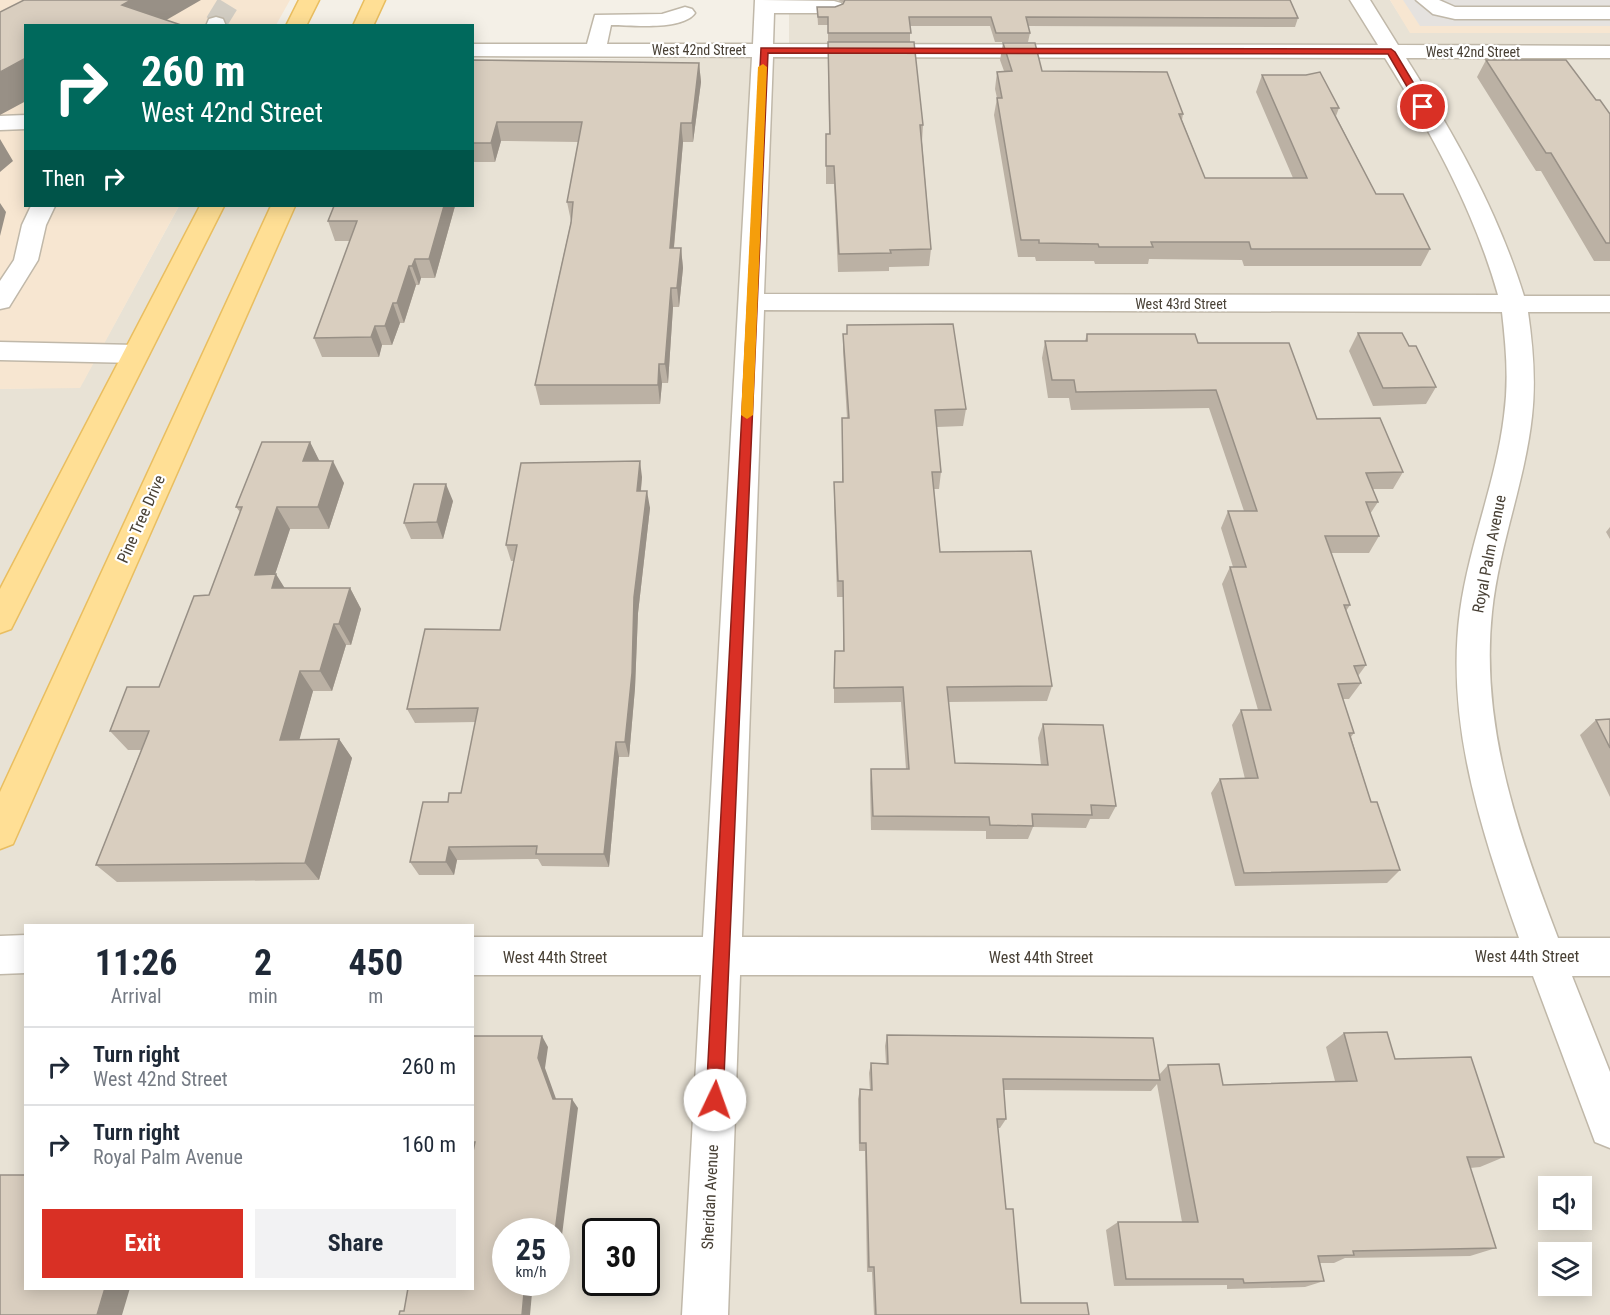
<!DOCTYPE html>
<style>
:root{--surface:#fff;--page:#f2f2f3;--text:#1f2937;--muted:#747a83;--line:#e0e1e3;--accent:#d93025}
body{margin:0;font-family:"Roboto Condensed",sans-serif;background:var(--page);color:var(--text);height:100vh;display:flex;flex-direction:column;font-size:22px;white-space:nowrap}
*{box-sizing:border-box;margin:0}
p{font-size:20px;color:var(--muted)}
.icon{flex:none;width:33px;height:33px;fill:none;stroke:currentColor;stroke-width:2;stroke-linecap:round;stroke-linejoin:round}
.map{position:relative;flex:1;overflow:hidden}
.side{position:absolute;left:24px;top:924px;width:450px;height:366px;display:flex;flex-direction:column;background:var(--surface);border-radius:0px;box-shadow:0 3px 15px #0003}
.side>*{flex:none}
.guide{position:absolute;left:24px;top:24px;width:450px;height:183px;border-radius:0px;box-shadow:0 3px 15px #0003;background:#00695c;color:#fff;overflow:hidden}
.buttons{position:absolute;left:1538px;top:1176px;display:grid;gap:12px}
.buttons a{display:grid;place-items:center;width:54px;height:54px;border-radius:0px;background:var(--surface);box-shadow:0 3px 15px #0003;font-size:30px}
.speed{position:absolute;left:492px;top:1218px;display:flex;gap:12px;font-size:30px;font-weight:700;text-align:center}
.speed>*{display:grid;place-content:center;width:78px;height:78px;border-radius:50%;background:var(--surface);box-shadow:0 3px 15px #0003;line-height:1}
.speed small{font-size:15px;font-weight:400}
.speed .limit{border:3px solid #111;border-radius:9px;background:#fff;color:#111}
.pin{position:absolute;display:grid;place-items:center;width:51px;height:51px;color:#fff;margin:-26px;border:3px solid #fff;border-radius:50%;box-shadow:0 2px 6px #0007}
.me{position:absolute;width:66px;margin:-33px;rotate:3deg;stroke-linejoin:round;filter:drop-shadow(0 0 4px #0008)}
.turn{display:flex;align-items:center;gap:21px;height:126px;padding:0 18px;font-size:27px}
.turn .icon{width:78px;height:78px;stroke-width:2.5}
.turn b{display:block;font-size:42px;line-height:51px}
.then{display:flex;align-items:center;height:57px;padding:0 18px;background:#0003;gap:12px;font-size:22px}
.eta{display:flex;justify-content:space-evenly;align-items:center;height:102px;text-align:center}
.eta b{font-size:36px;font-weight:700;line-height:42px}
.cta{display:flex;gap:12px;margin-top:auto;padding:12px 18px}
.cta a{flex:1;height:69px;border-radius:0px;background:var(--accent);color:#fff;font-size:24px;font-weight:700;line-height:69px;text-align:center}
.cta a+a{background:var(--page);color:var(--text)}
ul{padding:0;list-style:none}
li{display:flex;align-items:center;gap:18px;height:78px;padding:0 18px;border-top:2px solid var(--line)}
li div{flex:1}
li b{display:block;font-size:22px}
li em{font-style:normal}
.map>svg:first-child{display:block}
</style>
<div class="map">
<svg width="1610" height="1315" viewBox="0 0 1610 1315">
<rect width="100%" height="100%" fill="#f4f0e7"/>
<path fill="#e8e2d5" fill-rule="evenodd" d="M789 0H1390L1411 33H1610V1315H0V389L80 387 179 206H472L473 59H789ZM26 926H472V1288H26ZM1548 1186H1581V1220H1548ZM506 1232H556V1282H506ZM596 1232H646V1282H596ZM1548 1252H1581V1286H1548Z"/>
<path fill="#f7e6d1" d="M0 0H290L276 25 26 26V206H179L80 388 0 389Z
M1390 0H1610V33H1410Z"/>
<path fill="#e5e2df" d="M1403 0H1610V26H1420Z"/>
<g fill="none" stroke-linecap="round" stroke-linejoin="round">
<path stroke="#d2cdc3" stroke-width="22" stroke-dasharray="22 11" stroke-linecap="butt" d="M216 23 230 0"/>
<g stroke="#c0b8a9" stroke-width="3">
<path id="minor" d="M755 0 834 1 841 3 844 7 841 11 834 13H774L773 44 1378 45 1350 0H1370L1398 45 1610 46V58H1406C1454 134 1497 209 1524 296H1610V312H1528C1533 347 1536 380 1532 416 1525 482 1499 545 1492 612 1480 725 1518 834 1558 938H1610V976H1572L1610 1072V1148L1595 1142 1533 976 740 975 728 1315H682L701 975H472V937H703L752 57 472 56V44H587L595 15 662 14 685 7 692 9 695 13C682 31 631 25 611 25L607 44H753ZM773 57 1385 58C1432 134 1474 210 1498 295L764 294ZM764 310 1502 312C1506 347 1509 380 1504 416 1496 482 1469 545 1460 611 1445 724 1482 833 1519 938L742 937Z
M1416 0H1439L1455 7H1610V19H1455L1433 14Z
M216 17 223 19 226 26H206L209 19Z
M26 115V129L0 130V116Z
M31 206H55L46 225 38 260 9 307 0 309V281L14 260 22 225Z
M0 342 136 345 145 348 149 354 145 360 136 363 0 360Z
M26 935V973L0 974V936Z"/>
</g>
<g stroke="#e9be60" stroke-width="3">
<path id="major" d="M299 0H319L306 26H286Z
M365 0H385L373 26H353Z
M200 206H224L11 629 0 633V589Z
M271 206H295L13 844 0 849V792Z"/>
</g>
<use href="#minor" fill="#fff" fill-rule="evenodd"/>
<use href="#major" fill="#ffdf95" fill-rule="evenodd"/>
</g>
<path fill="#bbb1a4" d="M838 0H1290L1298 18 1295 27 1028 26 1030 33 1028 42H995L990 26H910V42H828V25H818L817 7H835L844 3Z
M828 42 923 125 922 142 931 249 929 266 889 267V271L838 272 834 184H826V134H829Z
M1003 43 1042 71 1183 114 1182 120 1205 178H1293L1256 92 1262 75 1339 108 1336 116 1376 194 1430 249 1421 266H1244L1242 260 1149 259 1148 264H1095L1094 261H1036L1035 257H1018L994 115 997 98 995 89 997 72 1004 71 1000 60Z
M472 60 699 63 701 82 693 142H683L674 248H681L683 268 679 307H673L668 383H662L660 404 540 405 535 385 571 221 567 202 578 142 501 141 495 162H472Z
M1486 60 1596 100 1610 114V261H1594L1541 171H1536L1477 77Z
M455 206 435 278H421L419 285H416L404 323H400L392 345H382L379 357H322L314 338 350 241H335L328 221Z
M847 325 966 409 963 426 937 427 941 472 939 489H934L940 552 1052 686 1047 701 948 702 955 763 1041 765 1038 738 1043 724 1116 806 1109 819H1090L1086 828 1033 827 1028 839H986V831L871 830 870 783 871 769H906L901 702 834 703V666L843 651V597H837L834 499V482H842V418H847L843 351V334H847Z
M1358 333 1409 346 1436 387 1426 404 1373 406 1349 351Z
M1087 334 1198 343 1403 472 1393 489H1373L1378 502 1370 514 1379 536 1369 553H1331L1350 605 1346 611 1366 665 1358 676 1361 683 1349 699H1343L1354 733 1351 737 1371 802 1400 870 1387 883 1235 886 1211 793 1220 779H1245L1232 725 1241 710H1258L1222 584 1230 567H1233L1221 528 1228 511H1244L1209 408 1071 410 1069 398H1048L1042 358 1045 341H1085Z
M310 442 319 461 344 483 329 529H290L275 574 284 588H350L361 609 351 645H346L332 691H313L299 739H339L352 758 319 880 117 882 96 865 141 750H128L110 731 159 687 209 595 240 512 236 507Z
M642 477 641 491 650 508 638 613 635 688 629 757H619L609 867 542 866 538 859 457 860 454 875H419L410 862 448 802 461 793 476 722 415 723 407 709 500 630 514 561H511L506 545Z
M453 501 443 539H411L404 523Z
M1610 527V539L1606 532Z
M1610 719V797L1580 735 1596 720Z
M1344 1033 1395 1059 1504 1157 1480 1167 1470 1168 1496 1248 1470 1256 1345 1258 1334 1263H1320L1324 1281 1305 1287 1227 1289V1285L1114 1286 1106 1230 1118 1222H1182L1157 1084 1151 1091 1003 1090 1006 1119 1000 1128H998L1006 1209 1021 1303 1089 1315H874L872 1272H867L865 1151H859L858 1099 860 1089 870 1090 869 1073 871 1063 886 1064 885 1046 887 1035 1159 1075 1168 1065 1223 1085 1335 1081 1326 1047Z"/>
<path fill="#989086" d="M131 0H201L156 26 122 5Z
M26 58V101L0 115V72Z
M699 63 701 82 693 142 692 123Z
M497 122 501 141 495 162 491 143Z
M681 123 683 142 672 268 670 248Z
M0 139 13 161 0 172Z
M0 203 6 212 0 236Z
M444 206H455L435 278 429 259Z
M681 248 683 268 679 307 677 288Z
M415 259 421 278 419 285 412 266Z
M409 266 416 285 404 323 397 303Z
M671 288 673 307 668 383 665 364Z
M393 303 400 323 392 345 385 326Z
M375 326 382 345 379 357 371 337Z
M659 364 662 383 660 404 658 385Z
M310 442 321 464 303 461Z
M333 461 344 483 329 529 318 507Z
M640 461 642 477 639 508 637 491Z
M446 484 453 501 443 539 437 522Z
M647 491 650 508 638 613 635 688 629 757 625 742 634 597Z
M277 507 290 529 268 596 255 575Z
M276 574 289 595 272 588Z
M350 588 361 609 351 645 339 624Z
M334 624 346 645 332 691 320 671Z
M300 671 313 691 294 759 280 740Z
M339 739 352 758 319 880 305 863Z
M616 742 619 757 609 867 604 854Z
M449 847 457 860 454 875 446 862Z
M542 1036 548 1047 545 1068 559 1107 553 1099 538 1058Z
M572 1099 578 1108 558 1267 556 1266V1232H555Z
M525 1282H533L530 1315H522Z
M105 1288H130L122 1315H97Z"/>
<path fill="#d9cebf" stroke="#989086" stroke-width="1.5" d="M24 0H131L122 5 184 26H26V58L0 72V12Z
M845 0H1290L1298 18 1026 17 1030 33H996L991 17H909L911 33H828V17H818L817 7H835L843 4Z
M828 42H914L923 125H920L931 249 890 250 891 253 839 254 834 166H826V134H830Z
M1003 43H1035L1042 71 1167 72 1183 114H1179L1205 178H1307L1262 75H1306L1320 72 1339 108H1331L1376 194H1403L1430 249H1251L1249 242H1151L1153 247H1099L1098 244 1039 243V240H1021L997 98H1002L997 72 1012 71Z
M472 60 699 63 692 123H681L670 248H681L677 288H671L665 364H659L658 385H535L571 223 573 202H567L582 122H497L491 143H472Z
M1486 60H1566L1596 100H1600L1610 114V243H1606L1551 153H1546Z
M334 206H444L429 259H415L412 266H409L397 303H393L385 326H375L371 337 314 338 357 221H328Z
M953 324 966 409 935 410 941 472H932L940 552 1031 551 1052 686 947 687 955 763 1048 765 1043 724 1103 725 1116 806 1091 805 1092 815 1032 814 1033 826 990 825 989 817 873 816 871 769H909L903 687 834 688 835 651H844L843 581H838L834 482H843L842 418H849L843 334H847V325Z
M1358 333H1402L1409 346H1416L1436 387 1383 388Z
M1087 334H1195L1198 343H1289L1317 419 1380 418 1403 472 1366 473 1378 502H1366L1379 536H1325L1350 605H1344L1366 665 1354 666 1361 683 1338 684 1354 733H1349L1371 802H1377L1400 870 1244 873 1220 779 1258 778 1241 710H1271L1230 567H1246L1228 511H1257L1216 390 1076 392 1074 380H1052L1045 341H1087Z
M262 442H310L303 461H333L318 507H277L255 575 276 574 272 588H350L339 624H334L320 671H300L280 740 339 739 305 863 96 865 149 731H110L127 687H159L194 596 209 595 242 507H236Z
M640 461 637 491H647L634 597 632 673 625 742H616L604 854H536L537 846 449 847 446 862H410L423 802H448L449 793H461L478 708 407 709 425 629 500 630 517 545H506L521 463Z
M414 484H446L437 522 404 523Z
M1610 719V748L1596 720Z
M1387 1032 1395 1059 1471 1057 1504 1157H1467L1496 1248 1353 1251 1354 1255 1318 1256 1324 1281 1244 1283 1243 1279H1126L1118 1222H1198L1168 1065 1219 1064 1223 1085 1357 1081 1344 1033Z
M887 1035 1153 1038 1160 1080 1003 1079 1006 1119H997L1006 1209H1013L1021 1303H1087L1089 1315H876L874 1267H869L866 1143H860V1089L872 1090 871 1063 888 1064Z
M472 1036H542L538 1058 553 1099H572L555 1232H506V1282H525L522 1315H399L400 1311H404L408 1288H472V1156L475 1142H472Z
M0 1175H26V1288H105L97 1315H0Z"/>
<path fill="#d93025" stroke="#8d1f18" stroke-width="1.5" d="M761 48 1391 49 1395 52 1428 107 1420 109 1388 54 768 53 723 1100 721 1106 715 1109 708 1106 706 1100Z"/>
<path fill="#f59e0b" d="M763 64 767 67 753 415 747 419 741 415 758 67Z"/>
<g text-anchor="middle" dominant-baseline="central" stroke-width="4.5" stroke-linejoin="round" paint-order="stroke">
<g font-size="14" fill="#484035" stroke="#fff">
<text x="699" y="50">West 42nd Street</text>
<text x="1473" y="52">West 42nd Street</text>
<text x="1181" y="304">West 43rd Street</text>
</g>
<g font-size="16" fill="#484035" stroke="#fff">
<text transform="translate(141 519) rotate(-66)">Pine Tree Drive</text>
<text transform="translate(1489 554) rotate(-79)">Royal Palm Avenue</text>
<text x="1527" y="956">West 44th Street</text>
<text x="555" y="957">West 44th Street</text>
<text x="1041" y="957">West 44th Street</text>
<text transform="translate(710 1197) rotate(-87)">Sheridan Avenue</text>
</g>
</g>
</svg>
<div class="buttons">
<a><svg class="icon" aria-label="sound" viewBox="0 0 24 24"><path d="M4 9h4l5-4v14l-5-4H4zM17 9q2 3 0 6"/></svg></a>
<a><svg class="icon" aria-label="layers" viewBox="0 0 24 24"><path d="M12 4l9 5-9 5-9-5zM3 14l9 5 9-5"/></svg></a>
</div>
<div class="speed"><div>25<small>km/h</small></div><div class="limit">30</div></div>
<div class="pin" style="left:1423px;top:107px;background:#d93025"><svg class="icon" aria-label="arrive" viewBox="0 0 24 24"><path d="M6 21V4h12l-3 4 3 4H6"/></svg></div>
<svg class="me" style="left:715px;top:1100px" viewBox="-20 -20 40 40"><circle r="19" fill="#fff"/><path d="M0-13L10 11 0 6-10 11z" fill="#d93025"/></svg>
<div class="guide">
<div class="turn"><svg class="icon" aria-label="right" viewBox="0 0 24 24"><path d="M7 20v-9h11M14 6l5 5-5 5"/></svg><div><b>260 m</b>West 42nd Street</div></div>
<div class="then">Then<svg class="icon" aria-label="right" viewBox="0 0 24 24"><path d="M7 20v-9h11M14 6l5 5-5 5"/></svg></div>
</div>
<section class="side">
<div class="eta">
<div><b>11:26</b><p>Arrival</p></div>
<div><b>2</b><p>min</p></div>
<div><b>450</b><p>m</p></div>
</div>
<ul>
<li><svg class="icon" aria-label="right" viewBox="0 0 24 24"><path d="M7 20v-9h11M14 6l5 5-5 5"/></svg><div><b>Turn right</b><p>West 42nd Street</p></div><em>260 m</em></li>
<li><svg class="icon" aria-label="right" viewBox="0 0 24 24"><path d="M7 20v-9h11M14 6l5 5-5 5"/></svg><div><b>Turn right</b><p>Royal Palm Avenue</p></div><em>160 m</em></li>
</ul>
<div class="cta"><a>Exit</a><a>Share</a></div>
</section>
</div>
